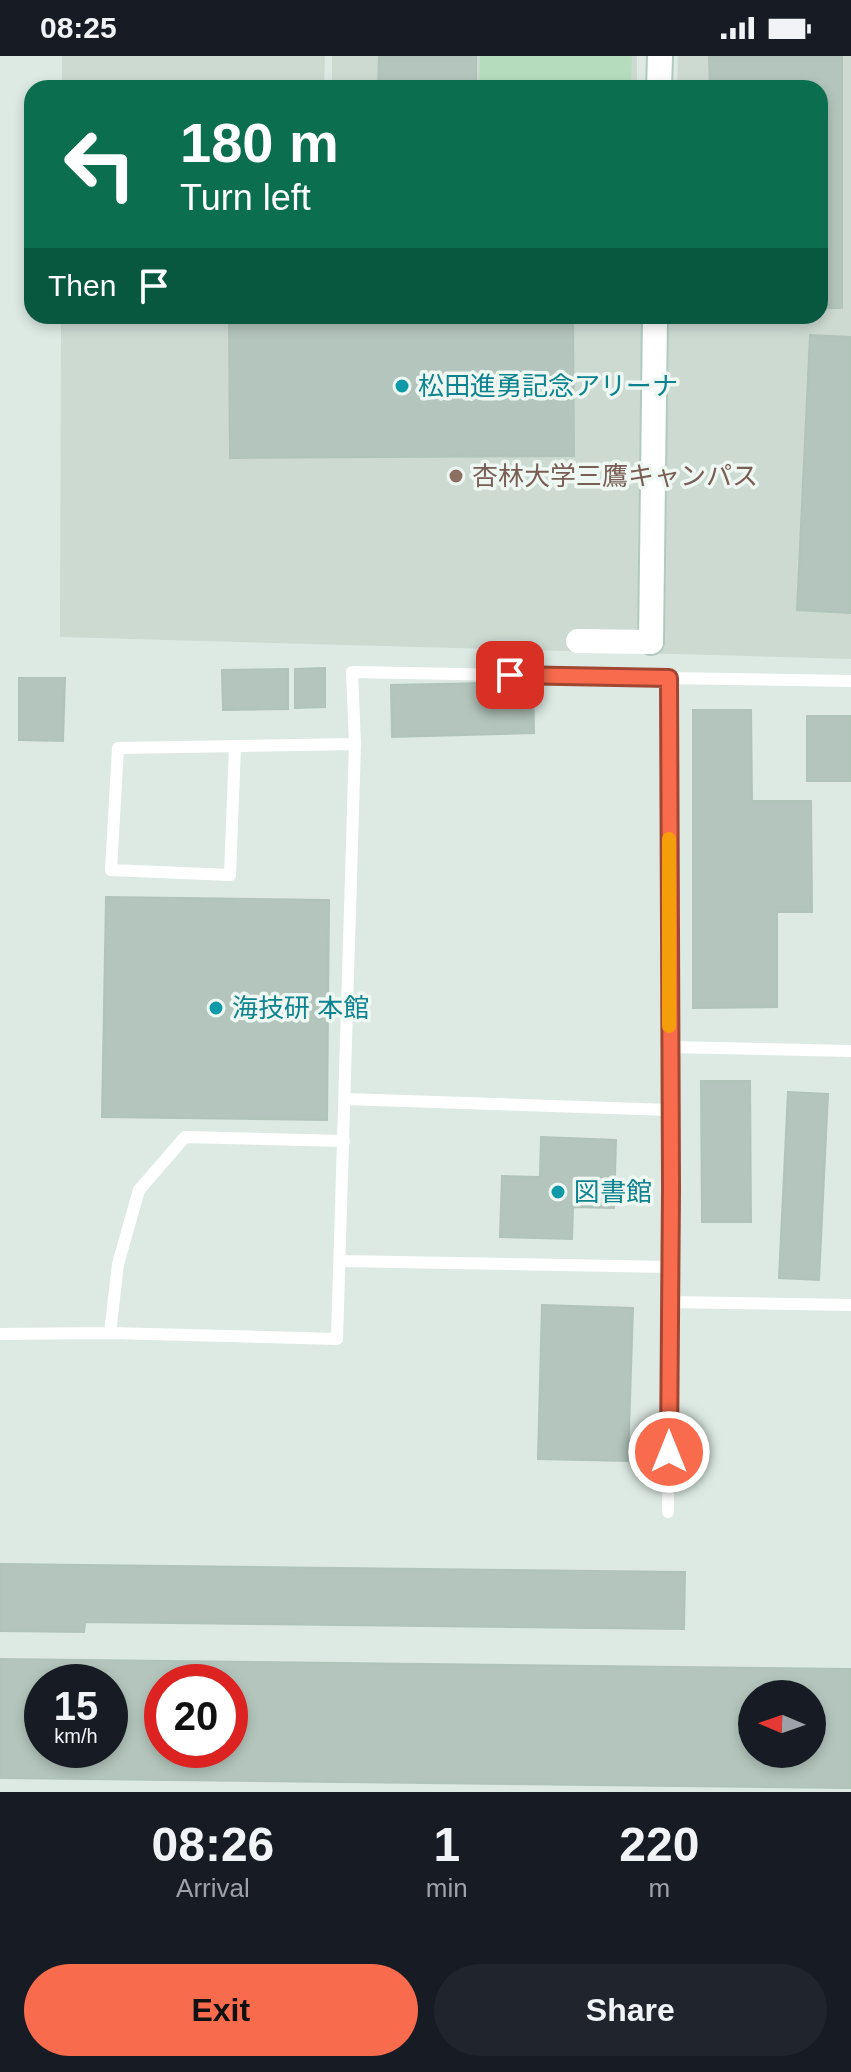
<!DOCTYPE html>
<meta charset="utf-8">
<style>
:root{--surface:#171b24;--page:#20242c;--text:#f1f3f6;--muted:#9ea1a6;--accent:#f86c4d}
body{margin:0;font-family:Helvetica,"Noto Sans JP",sans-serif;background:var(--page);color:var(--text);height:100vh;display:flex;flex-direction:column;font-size:30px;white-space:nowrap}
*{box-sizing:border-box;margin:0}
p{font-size:26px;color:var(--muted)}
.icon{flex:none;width:44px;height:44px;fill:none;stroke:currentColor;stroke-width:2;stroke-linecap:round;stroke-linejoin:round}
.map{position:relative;height:1736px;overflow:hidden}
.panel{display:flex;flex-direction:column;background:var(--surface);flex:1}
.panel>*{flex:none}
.top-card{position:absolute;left:24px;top:24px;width:804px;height:244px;border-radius:24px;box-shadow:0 4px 12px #0003;background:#0b6e4f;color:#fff;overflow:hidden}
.needle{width:52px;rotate:272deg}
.tools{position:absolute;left:738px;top:1624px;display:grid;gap:16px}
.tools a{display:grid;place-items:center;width:88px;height:88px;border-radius:50%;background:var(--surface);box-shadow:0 4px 12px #0003;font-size:40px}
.speed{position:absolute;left:24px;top:1608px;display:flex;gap:16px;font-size:40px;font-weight:700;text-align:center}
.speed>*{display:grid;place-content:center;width:104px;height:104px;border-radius:50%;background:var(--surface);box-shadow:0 4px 12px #0003;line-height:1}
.speed small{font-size:20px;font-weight:400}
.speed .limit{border:12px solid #d22;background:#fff;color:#111}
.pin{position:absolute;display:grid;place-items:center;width:68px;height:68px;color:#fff;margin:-34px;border-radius:16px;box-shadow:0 4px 12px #0006}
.me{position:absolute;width:88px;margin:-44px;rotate:0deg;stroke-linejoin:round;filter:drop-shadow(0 0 6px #0008)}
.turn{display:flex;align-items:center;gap:28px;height:168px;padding:0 24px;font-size:36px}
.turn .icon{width:104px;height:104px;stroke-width:2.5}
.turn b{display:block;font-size:56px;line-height:68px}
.then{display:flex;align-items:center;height:76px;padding:0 24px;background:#0003;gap:16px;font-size:30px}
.eta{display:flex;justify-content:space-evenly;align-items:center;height:136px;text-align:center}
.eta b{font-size:48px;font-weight:700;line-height:56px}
.button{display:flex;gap:16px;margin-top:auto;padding:16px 24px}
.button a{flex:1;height:92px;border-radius:48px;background:var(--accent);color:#111;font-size:32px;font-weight:700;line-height:92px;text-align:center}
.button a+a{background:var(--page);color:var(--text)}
.status{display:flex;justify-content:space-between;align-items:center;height:56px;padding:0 40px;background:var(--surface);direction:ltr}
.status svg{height:22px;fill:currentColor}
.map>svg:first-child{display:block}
</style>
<div class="status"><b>08:25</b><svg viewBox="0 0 49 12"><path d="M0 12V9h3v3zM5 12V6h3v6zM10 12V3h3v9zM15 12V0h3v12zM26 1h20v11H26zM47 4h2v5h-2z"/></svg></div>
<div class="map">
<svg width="851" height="1736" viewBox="0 0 851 1736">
<rect width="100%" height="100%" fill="#ddeae4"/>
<path fill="#ccdad2" d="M62 0H325L324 32H62Z
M332 0H637V32H332Z
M678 0H851V603L60 581 61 260H820V32H677Z"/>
<path fill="#b5ddbd" d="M480 0H632L631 32H479Z"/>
<path fill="#b3c5bc" stroke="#b0c4ba" stroke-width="2" fill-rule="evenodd" d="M379 0H476V32H378Z
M709 0H842V252H820V32H710Z
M229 260H573L574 400 230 402Z
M810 279 851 281V557L797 554Z
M325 612V651L295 652V613Z
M288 613V653L223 654 222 614Z
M19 622H65L63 685 19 684Z
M533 626 534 677 392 681 391 629Z
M693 654H751L752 745H811L812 856H777V951L693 952Z
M807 660H851V725H807Z
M106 841 329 844 327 1064 102 1061Z
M701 1025H750L751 1166H702Z
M788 1036 828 1038 819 1224 779 1222Z
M541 1081 616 1084 614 1152 573 1151 572 1183 500 1181 502 1120 540 1121Z
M542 1249 633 1252 628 1405 538 1403Z
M0 1508 685 1516 684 1573 85 1566 84 1576 0 1575Z
M0 1603 851 1613V1732L0 1722ZM42 1626H110V1694H42ZM162 1626H230V1694H162ZM752 1638H812V1698H752Z"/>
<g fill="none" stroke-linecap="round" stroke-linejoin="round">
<g stroke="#b0cabf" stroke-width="28">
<path id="secondary" d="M659 32 660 0
M651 586 655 260"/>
</g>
<path stroke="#fff" stroke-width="12" d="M235 690 230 819 111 814 118 692 355 688
M669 991 851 995
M345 1043 670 1054
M340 1205 670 1211
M670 1246 851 1249
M110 1277 118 1208 139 1134 185 1081 344 1085
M0 1278 110 1277 337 1283 355 688 352 616 669 622
M668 1456 671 1133 669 622 851 625"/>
<path stroke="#fff" stroke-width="24" d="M578 585 651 586"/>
<use href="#secondary" stroke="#fff" stroke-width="24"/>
</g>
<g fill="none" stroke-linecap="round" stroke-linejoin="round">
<g stroke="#a14632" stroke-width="20">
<path id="route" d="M510 619 669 622 671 1133 669 1396"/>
</g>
<use href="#route" stroke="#f86c4d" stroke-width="14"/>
<path stroke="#f59e0b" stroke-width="14" d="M669 783V970"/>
</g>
<g fill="#0f9aa8" stroke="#eef7f2" stroke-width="3">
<circle cx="402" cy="330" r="8"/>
<circle cx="216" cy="952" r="8"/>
<circle cx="558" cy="1136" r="8"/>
</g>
<circle fill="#8d6e63" stroke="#eef7f2" stroke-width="3" cx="456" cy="420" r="8"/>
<g text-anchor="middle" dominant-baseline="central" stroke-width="7" stroke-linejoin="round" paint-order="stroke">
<g font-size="26" fill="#0d838f" stroke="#eef7f2" text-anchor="start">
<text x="418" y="330">松田進勇記念アリーナ</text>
<text x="232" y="952">海技研 本館</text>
<text x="574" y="1136">図書館</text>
</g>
<g font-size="26" fill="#785e54" stroke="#eef7f2" text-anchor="start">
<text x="472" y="420">杏林大学三鷹キャンパス</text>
</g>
</g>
</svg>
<div class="tools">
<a><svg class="needle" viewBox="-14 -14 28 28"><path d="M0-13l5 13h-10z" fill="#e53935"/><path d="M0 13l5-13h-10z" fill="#9ea1a6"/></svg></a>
</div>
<div class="speed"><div>15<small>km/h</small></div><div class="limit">20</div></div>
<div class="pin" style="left:510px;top:619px;background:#d93025"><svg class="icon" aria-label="arrive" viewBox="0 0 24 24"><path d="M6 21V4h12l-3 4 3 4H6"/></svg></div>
<svg class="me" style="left:669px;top:1396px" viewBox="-20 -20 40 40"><circle r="17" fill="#f86c4d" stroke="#fff" stroke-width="3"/><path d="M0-11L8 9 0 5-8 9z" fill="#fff"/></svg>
<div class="top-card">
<div class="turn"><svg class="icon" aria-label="left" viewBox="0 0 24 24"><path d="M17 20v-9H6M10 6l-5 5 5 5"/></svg><div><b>180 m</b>Turn left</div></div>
<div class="then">Then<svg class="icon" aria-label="arrive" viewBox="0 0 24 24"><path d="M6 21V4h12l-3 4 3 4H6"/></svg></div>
</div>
</div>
<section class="panel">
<div class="eta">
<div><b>08:26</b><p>Arrival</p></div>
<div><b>1</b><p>min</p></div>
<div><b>220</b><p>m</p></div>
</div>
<div class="button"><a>Exit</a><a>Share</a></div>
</section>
